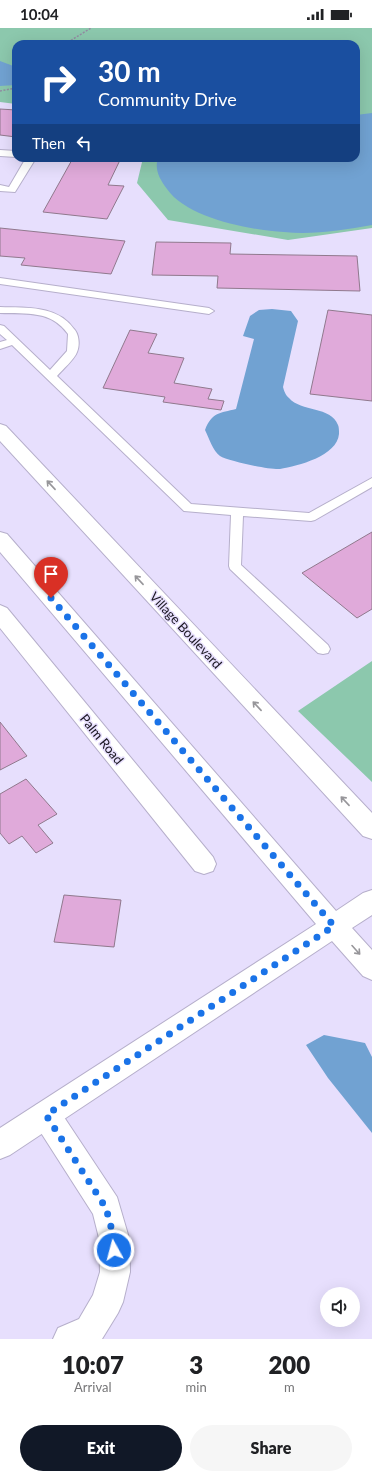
<!DOCTYPE html>
<style>
:root{--surface:#fff;--page:#f6f6f6;--text:#202124;--muted:#757577;--accent:#111827}
body{margin:0;font-family:Lato,sans-serif;background:var(--page);color:var(--text);height:100vh;display:flex;flex-direction:column;font-size:15px;white-space:nowrap}
*{box-sizing:border-box;margin:0}
p{font-size:13px;color:var(--muted)}
.icon{flex:none;width:22px;height:22px;fill:none;stroke:currentColor;stroke-width:2;stroke-linecap:round;stroke-linejoin:round}
.map{position:relative;height:1311px;overflow:hidden}
.panel{display:flex;flex-direction:column;background:var(--surface);flex:1}
.panel>*{flex:none}
.hud{position:absolute;left:12px;top:12px;width:348px;height:122px;border-radius:12px;box-shadow:0 4px 16px #0002;background:#1a4fa0;color:#fff;overflow:hidden}
.buttons{position:absolute;left:320px;top:1259px;display:grid;gap:8px}
.buttons a{display:grid;place-items:center;width:40px;height:40px;border-radius:50%;background:var(--surface);box-shadow:0 4px 16px #0002;font-size:20px}
.pin{position:absolute;display:grid;place-items:center;width:34px;height:34px;color:#fff;margin:-41px -17px;border-radius:50% 50% 50% 0;rotate:-45deg;box-shadow:0 0 4px #0007}
.pin .icon{rotate:45deg}
.me{position:absolute;width:44px;margin:-22px;rotate:353deg;stroke-linejoin:round;filter:drop-shadow(0 0 3px #0008)}
.turn{display:flex;align-items:center;gap:14px;height:84px;padding:0 20px;font-size:18px}
.turn .icon{width:52px;height:52px;stroke-width:2.5}
.turn b{display:block;font-size:28px;line-height:34px}
.then{display:flex;align-items:center;height:38px;padding:0 20px;background:#0003;gap:8px;font-size:15px}
.eta{display:flex;justify-content:space-evenly;align-items:center;height:68px;text-align:center}
.eta b{font-size:24px;font-weight:800;line-height:28px}
.primary-button{display:flex;gap:8px;margin-top:auto;padding:8px 20px}
.primary-button a{flex:1;height:46px;border-radius:24px;background:var(--accent);color:#fff;font-size:16px;font-weight:800;line-height:46px;text-align:center}
.primary-button a+a{background:var(--page);color:var(--text)}
.status{display:flex;justify-content:space-between;align-items:center;height:28px;padding:0 20px;background:var(--surface);direction:ltr}
.status svg{height:11px;fill:currentColor}
.map>svg:first-child{display:block}
</style>
<div class="status"><b>10:04</b><svg viewBox="0 0 49 12"><path d="M0 12V9h3v3zM5 12V6h3v6zM10 12V3h3v9zM15 12V0h3v12zM26 1h20v11H26zM47 4h2v5h-2z"/></svg></div>
<div class="map">
<svg width="372" height="1311" viewBox="0 0 372 1311">
<rect width="100%" height="100%" fill="#e7dffd"/>
<path fill="#8cc8ad" d="M0 0H372V200L288 212 168 192 137 155 143 130H356V16H16V76L0 74Z
M372 633V754L298 683Z"/>
<path fill="#71a2d2" d="M0 33 16 39V57L0 58Z
M372 85V197C343 202 313 207 284 204 249 202 187 190 167 161 160 152 154 141 158 130H356V87Z
M272 281 291 283 298 293 283 359C284 363 286 368 289 370 301 384 331 378 338 397 339 399 339 403 339 406 337 428 298 438 280 441 270 442 228 433 220 428 213 423 209 410 205 402 212 384 220 385 236 381L254 311 243 308 250 288 259 282Z
M324 1007 365 1015 372 1029V1105L328 1050 306 1017Z"/>
<path fill="#e0aada" stroke="#90798d" d="M0 81 16 82V109L0 107Z
M73 130H121L108 157 124 158 107 191 43 184Z
M0 200 125 213 111 246 21 237 25 230 0 228Z
M156 214 231 215 230 226 357 228 360 263 217 260 218 248 152 247Z
M328 282 372 287V373L310 366Z
M130 302 157 306 148 325 184 330 174 355 212 361 208 371 224 373 221 382 163 374 165 369 103 360Z
M372 504V581L357 590 302 545Z
M0 694 27 728 0 742Z
M26 751 57 786 38 797 53 815 36 825 22 808 9 816 0 805V766Z
M64 867 121 872 114 919 54 914Z"/>
<g fill="none" stroke-linecap="round" stroke-linejoin="round">
<g stroke="#b6afcb" stroke-width="2">
<path id="service" d="M0 122 16 123V129L0 128Z
M26 130H36L15 164 0 163V157L9 159Z
M0 250 209 280 214 283 209 286 0 256Z
M0 279C27 280 57 277 74 301 79 306 80 317 77 324 75 331 62 342 57 348L191 476 309 485 372 450V459L315 492 311 493 243 488 241 537 328 617 330 621 328 625 323 626 318 625 230 541 229 538 231 487 184 483 12 317 0 321V314L7 312 0 306V297L4 298 50 342 67 323 68 306C51 282 27 286 0 285Z"/>
</g>
<g stroke="#b6afcb" stroke-width="2">
<path id="minor" d="M0 577 7 580 213 829 216 836 213 843 204 846 195 843 0 600Z
M46 1073 56 1077 117 1169 129 1210 130 1244 123 1274 118 1285 102 1311H53L58 1300 79 1291 93 1267 100 1244 99 1210 93 1186 36 1097 32 1087 36 1077Z"/>
</g>
<g stroke="#b6afcb" stroke-width="2">
<path id="tertiary" d="M0 396 6 398 372 785V811L363 808 0 413Z
M0 504 7 506 336 883 363 865 372 862V887L352 900 372 922V952L363 948 332 913 10 1127 0 1131V1100L316 896 0 524Z"/>
</g>
<path stroke="#928ca2" stroke-width="1.5" stroke-dasharray="2 1.5" stroke-linecap="butt" d="M65 16 91 0
M0 63 16 60"/>
<use href="#service" fill="#fff" fill-rule="evenodd"/>
<use href="#minor" fill="#fff" fill-rule="evenodd"/>
<use href="#tertiary" fill="#fff" fill-rule="evenodd"/>
</g>
<defs><path id="oneway-shaft" d="M-6 0H5M1.5-3L5.5 0L1.5 3" fill="none" stroke-width="1.6" stroke-linecap="round" stroke-linejoin="round"/></defs>
<g stroke="#97969a">
<use href="#oneway-shaft" transform="translate(51 457) rotate(-133)"/>
<use href="#oneway-shaft" transform="translate(139 552) rotate(-133)"/>
<use href="#oneway-shaft" transform="translate(257 678) rotate(-133)"/>
<use href="#oneway-shaft" transform="translate(345 773) rotate(-133)"/>
<use href="#oneway-shaft" transform="translate(356 922) rotate(48)"/>
</g>
<g fill="none" stroke-linecap="round" stroke-linejoin="round">
<path stroke="#1a73e8" stroke-width="7" stroke-dasharray="0 12.6" d="M51 570 334 898 46 1087 106 1180 114 1210V1222"/>
</g>
<g text-anchor="middle" dominant-baseline="central" stroke-width="3" stroke-linejoin="round" paint-order="stroke">
<g font-size="13" fill="#18151f" stroke="#e7dffd">
<text transform="translate(186 602) rotate(47)">Village Boulevard</text>
<text transform="translate(102 711) rotate(51)">Palm Road</text>
</g>
</g>
</svg>
<div class="buttons">
<a><svg class="icon" aria-label="sound" viewBox="0 0 24 24"><path d="M4 9h4l5-4v14l-5-4H4zM17 9q2 3 0 6"/></svg></a>
</div>
<div class="pin" style="left:51px;top:570px;background:#d93025"><svg class="icon" aria-label="arrive" viewBox="0 0 24 24"><path d="M6 21V4h12l-3 4 3 4H6"/></svg></div>
<svg class="me" style="left:114px;top:1222px" viewBox="-20 -20 40 40"><circle r="17" fill="#1a73e8" stroke="#fff" stroke-width="3"/><path d="M0-11L8 9 0 5-8 9z" fill="#fff"/></svg>
<div class="hud">
<div class="turn"><svg class="icon" aria-label="right" viewBox="0 0 24 24"><path d="M7 20v-9h11M14 6l5 5-5 5"/></svg><div><b>30 m</b>Community Drive</div></div>
<div class="then">Then<svg class="icon" aria-label="left" viewBox="0 0 24 24"><path d="M17 20v-9H6M10 6l-5 5 5 5"/></svg></div>
</div>
</div>
<section class="panel">
<div class="eta">
<div><b>10:07</b><p>Arrival</p></div>
<div><b>3</b><p>min</p></div>
<div><b>200</b><p>m</p></div>
</div>
<div class="primary-button"><a>Exit</a><a>Share</a></div>
</section>
